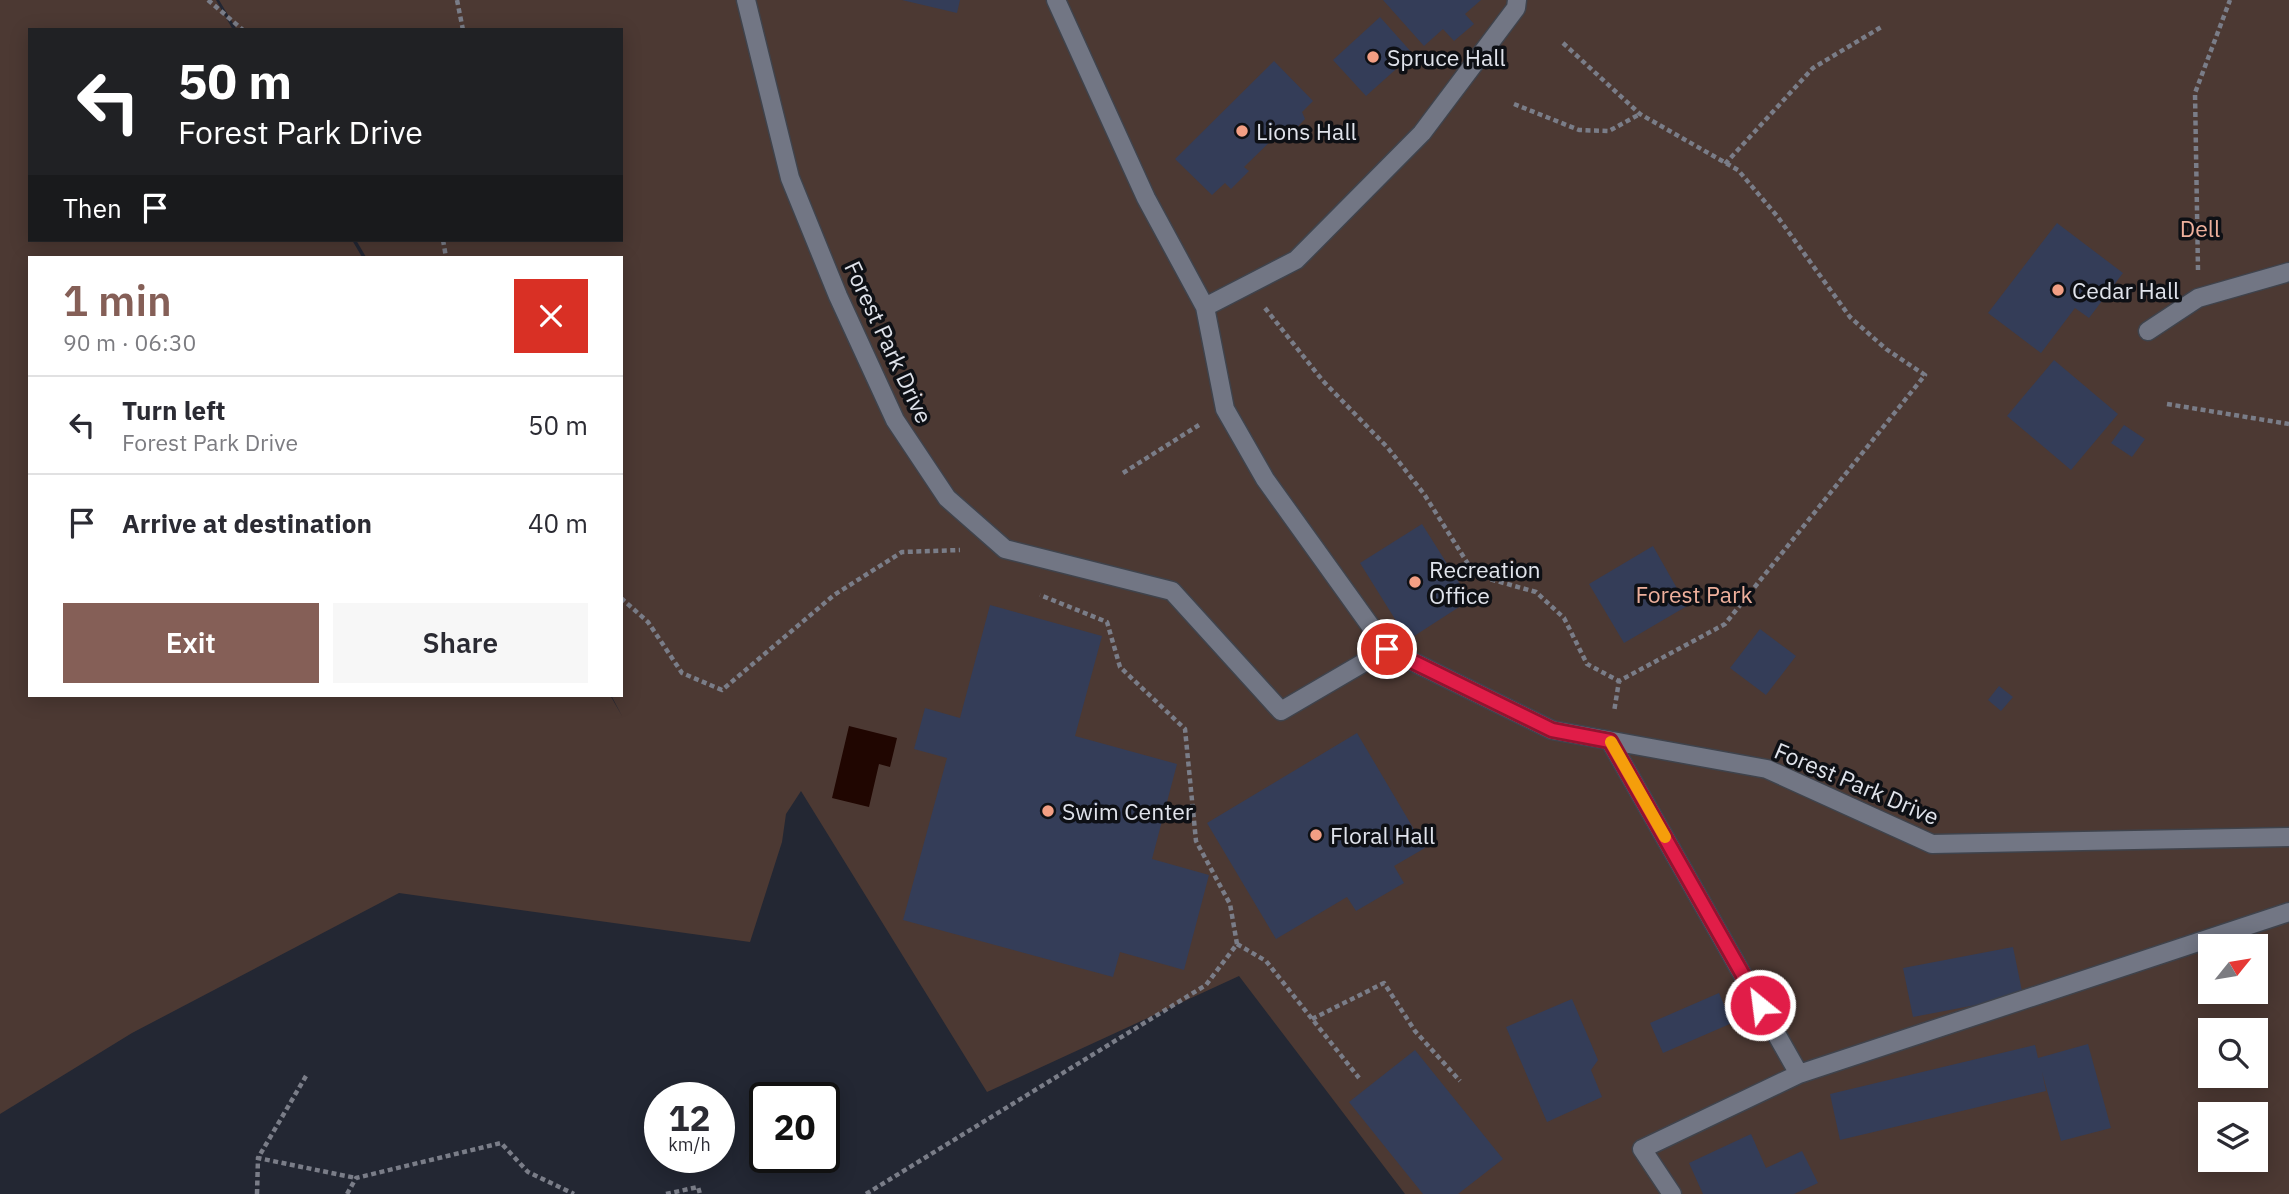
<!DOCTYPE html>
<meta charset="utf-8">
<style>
:root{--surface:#fff;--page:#f7f7f7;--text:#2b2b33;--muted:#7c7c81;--line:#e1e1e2;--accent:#855f57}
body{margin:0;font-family:"IBM Plex Sans",sans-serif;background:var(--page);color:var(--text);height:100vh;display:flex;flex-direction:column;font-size:26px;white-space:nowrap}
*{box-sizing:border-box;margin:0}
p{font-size:23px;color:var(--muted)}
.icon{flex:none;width:38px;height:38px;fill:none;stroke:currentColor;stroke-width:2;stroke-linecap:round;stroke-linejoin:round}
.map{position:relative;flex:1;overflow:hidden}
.details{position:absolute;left:28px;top:256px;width:595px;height:441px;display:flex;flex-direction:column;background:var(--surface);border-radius:0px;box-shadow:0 4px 18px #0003}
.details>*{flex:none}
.top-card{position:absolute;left:28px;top:28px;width:595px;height:214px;border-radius:0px;box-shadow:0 4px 18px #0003;background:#202124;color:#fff;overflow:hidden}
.needle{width:46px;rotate:60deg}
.controls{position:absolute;left:2198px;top:934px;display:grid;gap:14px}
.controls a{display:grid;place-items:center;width:70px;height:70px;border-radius:0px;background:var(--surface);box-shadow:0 4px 18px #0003;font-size:35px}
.speed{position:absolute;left:644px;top:1082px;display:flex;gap:14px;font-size:35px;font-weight:700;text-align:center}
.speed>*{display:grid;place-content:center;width:91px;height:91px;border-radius:50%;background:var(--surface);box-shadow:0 4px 18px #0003;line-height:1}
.speed small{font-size:18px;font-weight:400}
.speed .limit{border:4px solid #111;border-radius:10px;background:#fff;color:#111}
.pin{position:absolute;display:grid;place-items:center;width:60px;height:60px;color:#fff;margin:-30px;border:4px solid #fff;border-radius:50%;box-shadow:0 2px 7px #0007}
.me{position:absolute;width:77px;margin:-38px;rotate:331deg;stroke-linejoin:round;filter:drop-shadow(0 0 5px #0008)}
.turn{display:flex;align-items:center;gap:24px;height:147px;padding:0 35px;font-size:32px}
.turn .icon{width:91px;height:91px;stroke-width:2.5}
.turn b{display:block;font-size:49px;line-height:60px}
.then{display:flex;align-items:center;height:66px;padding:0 35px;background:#0003;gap:14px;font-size:26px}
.round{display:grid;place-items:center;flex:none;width:74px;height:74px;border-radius:0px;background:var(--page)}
.headline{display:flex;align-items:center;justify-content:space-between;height:119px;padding:0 35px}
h1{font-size:42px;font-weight:600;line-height:52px;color:var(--accent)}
.button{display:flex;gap:14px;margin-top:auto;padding:14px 35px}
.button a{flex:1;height:80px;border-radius:0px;background:var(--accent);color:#fff;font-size:28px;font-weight:600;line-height:80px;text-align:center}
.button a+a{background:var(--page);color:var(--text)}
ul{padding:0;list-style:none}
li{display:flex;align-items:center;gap:21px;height:98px;padding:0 35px;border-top:2px solid var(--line)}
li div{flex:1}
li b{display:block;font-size:26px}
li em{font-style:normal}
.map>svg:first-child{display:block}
</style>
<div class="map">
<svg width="2289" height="1194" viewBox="0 0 2289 1194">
<rect width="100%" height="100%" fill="#232733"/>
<path fill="#4c3933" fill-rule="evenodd" d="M0 0H216L233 30H30V240H352L362 257H30V695H610L622 716 611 695H621V257H366L356 240H621V30H237L219 0H2289V1194H1405L1239 976 987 1092 801 791 786 814 782 842 750 942 399 893 132 1033 0 1114ZM2210 947H2256V992H2210ZM2210 1031H2256V1076H2210ZM2210 1115H2256V1160H2210Z"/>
<path fill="#200601" d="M849 726 897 738 890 767 879 764 869 807 832 798Z"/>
<path fill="#343d58" d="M902 0H960L957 13Z
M1383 0H1481L1465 14 1474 24 1454 41 1443 29 1424 46Z
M1380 17 1413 54 1366 96 1333 60Z
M1274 61 1313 101 1302 112 1305 119 1290 135 1284 128 1244 167 1249 171 1231 189 1225 183 1212 195 1175 159Z
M2057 223 2123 273 2089 318 2075 308 2041 353 1988 313Z
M2054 360 2118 414 2071 470 2007 416Z
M2124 425 2145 439 2132 457 2111 443Z
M1422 524 1470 600 1408 640 1360 563Z
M1653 546 1687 606 1624 643 1589 584Z
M990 605 1102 636 1075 736 1177 764 1152 859 1209 875 1184 970 1120 952 1113 977 903 920 947 758 914 749 925 708 960 718Z
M1760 629 1796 656 1766 695 1730 668Z
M1999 686 2013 697 2001 711 1988 700Z
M1357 733 1425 848 1394 866 1404 883 1356 911 1347 897 1276 939 1207 823Z
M2013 947 2023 996 1913 1017 1903 968Z
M1719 993 1732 1023 1663 1053 1650 1023Z
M1572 999 1598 1060 1591 1070 1602 1097 1547 1122 1506 1027Z
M2088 1044 2111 1128 2061 1141 2042 1072 2046 1091 1840 1140 1830 1094 2035 1045 2038 1058Z
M1415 1050 1503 1159 1458 1194H1423L1349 1102Z
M1751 1134 1766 1168 1802 1151 1818 1183 1794 1194H1703L1689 1163Z"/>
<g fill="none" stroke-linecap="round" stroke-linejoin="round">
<g stroke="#3f434c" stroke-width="21">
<path id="lane" d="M746 0 790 178 838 296 895 420 947 498 1005 549 1172 591 1281 711 1387 649
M1056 0 1146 198 1205 307 1225 409 1265 479 1387 649 1552 730 1767 769 1932 844 2289 837
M1205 307 1296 260 1422 133 1516 8 1517 0
M2148 331 2198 298 2289 272
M1610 741 1799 1074
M1672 1194 1642 1149 1799 1074 2289 912"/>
</g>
<path stroke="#7a7d88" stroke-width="4.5" stroke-dasharray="5 3.5" stroke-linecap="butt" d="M208 0 243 30
M457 0 463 30
M1563 43 1640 114 1738 170 1777 216 1850 317 1886 349 1925 375 1725 624 1619 681 1614 712
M1514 104 1579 130 1609 131 1640 114
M1725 164 1813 68 1883 26
M443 240 446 257
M2198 270 2195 93 2230 0
M1265 308 1323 381 1388 448 1424 494 1475 575 1536 592 1564 618 1587 664 1619 681
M2167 404 2289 424
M1123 473 1199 425
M621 598 648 622 682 673 722 690 834 595 902 552 960 550
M1237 944 1266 961 1359 1078
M1312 1019 1384 983 1415 1031 1460 1081
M306 1076 258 1158 356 1178
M257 1194 258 1158
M347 1194 356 1178 501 1143 528 1172 574 1194
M666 1194 698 1187 700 1194
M866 1194 1206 985 1237 944 1230 904 1196 841 1185 729 1120 667 1107 622 1040 595"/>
<use href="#lane" stroke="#727684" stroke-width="18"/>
</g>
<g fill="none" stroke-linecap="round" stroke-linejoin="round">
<g stroke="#92132f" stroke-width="18">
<path id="route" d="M1387 649 1552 730 1610 741 1760 1005"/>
</g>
<use href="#route" stroke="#e11d48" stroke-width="12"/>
<path stroke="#f59e0b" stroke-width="12" d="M1611 742 1665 837"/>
</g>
<g fill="#f39f84" stroke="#0e1015" stroke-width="2.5">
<circle cx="1373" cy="57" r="7"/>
<circle cx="1242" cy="131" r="7"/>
<circle cx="2058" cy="290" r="7"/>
<circle cx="1415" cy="582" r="7"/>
<circle cx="1048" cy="811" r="7"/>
<circle cx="1316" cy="835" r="7"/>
</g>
<g text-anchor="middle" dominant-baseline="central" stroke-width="7" stroke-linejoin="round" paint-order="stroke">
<g font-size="23" fill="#e0e3eb" stroke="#0e1015" text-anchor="start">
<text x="1387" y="57">Spruce Hall</text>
<text x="1256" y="131">Lions Hall</text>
<text x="2072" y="290">Cedar Hall</text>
<text x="1429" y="569">Recreation<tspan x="1429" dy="26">Office</tspan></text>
<text x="1062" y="811">Swim Center</text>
<text x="1330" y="835">Floral Hall</text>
</g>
<g font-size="23" fill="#eeb09c" stroke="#0e1015">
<text x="2200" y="228">Dell</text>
<text x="1694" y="594">Forest Park</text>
</g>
<g font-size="23" fill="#e0e3eb" stroke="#0e1015">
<text transform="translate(889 342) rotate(65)">Forest Park Drive</text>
<text transform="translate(1857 783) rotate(23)">Forest Park Drive</text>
</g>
</g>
</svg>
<div class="controls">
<a><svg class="needle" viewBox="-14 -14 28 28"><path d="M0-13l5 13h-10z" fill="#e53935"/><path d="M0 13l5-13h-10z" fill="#7c7c81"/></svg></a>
<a><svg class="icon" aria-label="search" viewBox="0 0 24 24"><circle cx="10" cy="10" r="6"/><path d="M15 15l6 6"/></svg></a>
<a><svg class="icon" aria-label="layers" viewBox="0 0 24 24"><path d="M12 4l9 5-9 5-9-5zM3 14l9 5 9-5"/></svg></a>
</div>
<div class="speed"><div>12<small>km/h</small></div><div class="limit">20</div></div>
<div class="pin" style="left:1387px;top:649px;background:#d93025"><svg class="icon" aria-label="arrive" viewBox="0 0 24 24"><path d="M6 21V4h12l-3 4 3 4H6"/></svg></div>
<svg class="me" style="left:1760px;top:1005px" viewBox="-20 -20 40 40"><circle r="17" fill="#e11d48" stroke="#fff" stroke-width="3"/><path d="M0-11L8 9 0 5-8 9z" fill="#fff"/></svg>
<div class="top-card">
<div class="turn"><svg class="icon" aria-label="left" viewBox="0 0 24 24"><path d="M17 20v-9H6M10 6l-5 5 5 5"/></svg><div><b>50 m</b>Forest Park Drive</div></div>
<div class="then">Then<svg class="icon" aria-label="arrive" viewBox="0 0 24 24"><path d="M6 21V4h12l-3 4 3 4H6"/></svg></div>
</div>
<section class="details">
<div class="headline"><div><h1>1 min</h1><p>90 m · 06:30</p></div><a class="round" style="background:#d93025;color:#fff"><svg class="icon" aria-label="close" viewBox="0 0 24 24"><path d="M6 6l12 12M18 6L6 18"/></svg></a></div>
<ul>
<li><svg class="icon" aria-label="left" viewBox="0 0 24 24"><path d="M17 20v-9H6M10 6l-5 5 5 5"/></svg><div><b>Turn left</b><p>Forest Park Drive</p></div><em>50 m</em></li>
<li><svg class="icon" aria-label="arrive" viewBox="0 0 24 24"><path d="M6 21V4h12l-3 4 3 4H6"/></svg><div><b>Arrive at destination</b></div><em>40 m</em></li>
</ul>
<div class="button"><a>Exit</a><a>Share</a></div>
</section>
</div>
